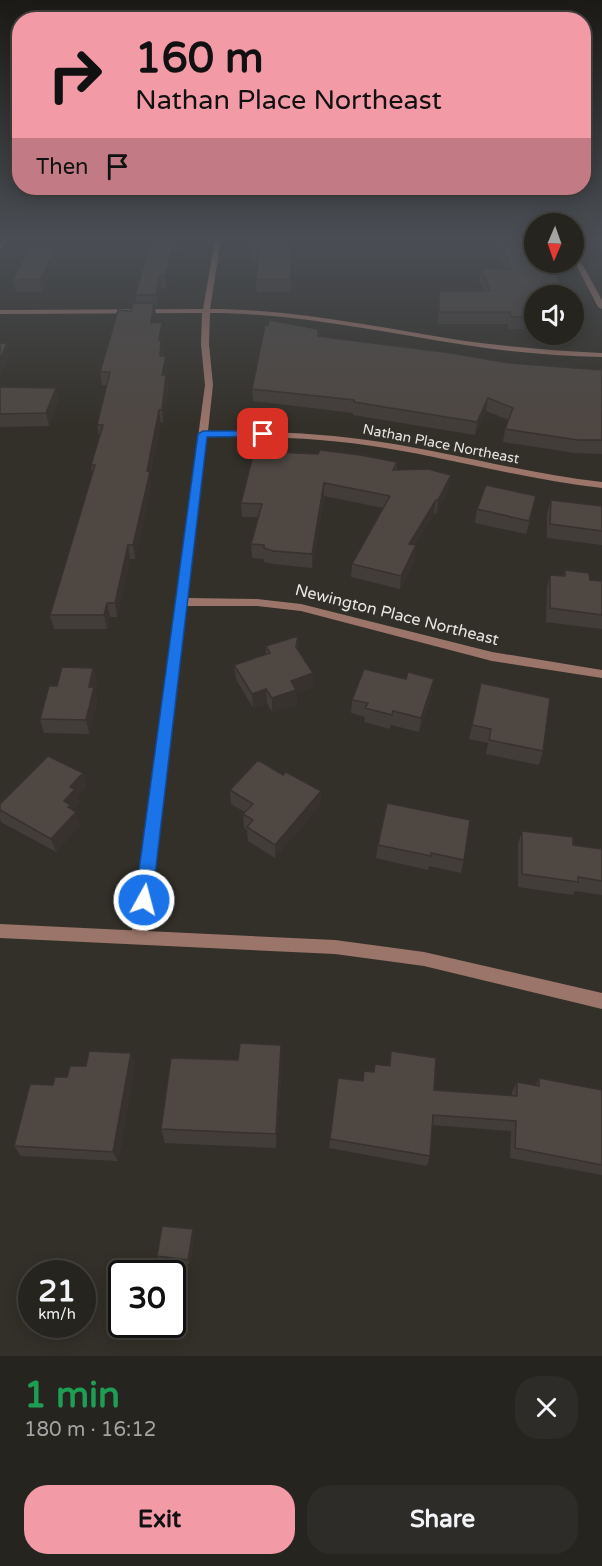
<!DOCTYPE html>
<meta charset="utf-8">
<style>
:root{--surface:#26241f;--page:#2e2c28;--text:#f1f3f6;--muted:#a4a4a4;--line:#42413d;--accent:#f39aa7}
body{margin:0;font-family:"Varela Round",sans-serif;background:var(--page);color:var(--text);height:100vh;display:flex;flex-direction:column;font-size:22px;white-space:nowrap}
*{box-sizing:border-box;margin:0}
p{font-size:20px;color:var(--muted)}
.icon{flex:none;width:33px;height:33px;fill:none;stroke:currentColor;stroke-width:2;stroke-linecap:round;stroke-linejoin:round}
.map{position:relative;height:1356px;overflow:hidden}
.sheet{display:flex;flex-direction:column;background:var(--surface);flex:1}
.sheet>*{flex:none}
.banner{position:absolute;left:12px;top:12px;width:579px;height:183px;border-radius:24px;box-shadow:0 3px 15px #0003,0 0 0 2px var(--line);background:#f39aa7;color:#111;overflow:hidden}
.needle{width:39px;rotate:182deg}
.buttons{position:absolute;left:524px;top:213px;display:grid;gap:12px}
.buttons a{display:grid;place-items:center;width:60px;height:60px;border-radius:50%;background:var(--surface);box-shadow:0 3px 15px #0003,0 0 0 2px var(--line);font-size:30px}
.speed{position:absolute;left:18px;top:1260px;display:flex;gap:12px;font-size:30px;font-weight:700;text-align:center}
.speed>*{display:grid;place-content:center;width:78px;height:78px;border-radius:50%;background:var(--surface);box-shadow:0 3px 15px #0003,0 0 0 2px var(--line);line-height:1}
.speed small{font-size:15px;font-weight:400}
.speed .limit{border:3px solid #111;border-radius:9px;background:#fff;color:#111}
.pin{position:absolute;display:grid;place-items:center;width:51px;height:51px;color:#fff;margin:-26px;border-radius:12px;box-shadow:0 3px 9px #0006}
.me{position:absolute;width:66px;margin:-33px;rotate:7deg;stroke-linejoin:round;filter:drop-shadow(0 0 4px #0008)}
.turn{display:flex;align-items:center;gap:21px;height:126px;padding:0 24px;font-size:27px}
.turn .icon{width:78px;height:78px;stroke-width:2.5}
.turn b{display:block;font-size:42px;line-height:51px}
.then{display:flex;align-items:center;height:57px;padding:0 24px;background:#0003;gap:12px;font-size:22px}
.round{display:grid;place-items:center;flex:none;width:63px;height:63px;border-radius:24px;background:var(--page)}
.headline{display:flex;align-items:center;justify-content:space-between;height:102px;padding:0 24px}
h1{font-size:36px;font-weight:800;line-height:45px;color:#1e9e55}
.action{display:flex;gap:12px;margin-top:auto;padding:12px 24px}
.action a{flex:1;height:69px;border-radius:24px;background:var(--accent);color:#111;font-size:24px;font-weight:800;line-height:69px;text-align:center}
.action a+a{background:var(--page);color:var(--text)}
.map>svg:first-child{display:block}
</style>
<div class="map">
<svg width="602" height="1356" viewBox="0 0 602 1356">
<rect width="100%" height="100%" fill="#333029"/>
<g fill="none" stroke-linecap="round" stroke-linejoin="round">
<path fill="#9b756a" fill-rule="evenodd" d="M215 239H221L210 309C296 309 380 328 465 341 510 347 556 351 602 353V357C556 356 510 352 465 345 380 332 296 313 210 313L209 344 213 385 208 431C266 431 324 433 381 442 455 453 527 474 602 482V488C529 480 458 460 385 448 327 438 267 436 207 437L187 598 257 599 301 604 492 652 602 670V678L492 661 301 611 257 606H187L147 937 144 942 139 944 134 942 131 937 205 385 201 344 202 313 0 314V310L203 309Z
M573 251 576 253 602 300V309L598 307 573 259Z"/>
<path fill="#9b756a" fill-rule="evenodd" d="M0 924 335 940 424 952 602 993V1009L424 966 335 954 0 938Z"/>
<path fill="#d89b89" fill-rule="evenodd" d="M2 239H8L0 249Z"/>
</g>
<path fill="#433d39" d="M152 239H183L180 253H175L167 288H161L157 307H155L156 315 154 323 163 335 162 342 163 356 167 369 166 375 168 388 163 423H161L150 476 151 485 135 559H130L117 617H110L107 629H54L50 615 92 474 91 465 99 436 97 425 107 385H102L100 372 131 311 137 303 135 295Z
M291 239V292H257L256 280 258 261H251L250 249Z
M490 239H534V329H509L508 324H438V303L439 291H484L479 280 481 269H504Z
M596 239H602V250Z
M58 258 42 292H16L13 280Z
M573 309 578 318 575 330H573Z
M318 336 509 363 602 370V454L575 453 503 442 505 429 509 420 486 411 475 435 353 415V413L253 401 252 389Z
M0 387 58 401 49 426 0 427Z
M397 462 396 470 449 488 436 514 434 513 415 545V559L400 589 351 577 352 564 383 508 324 496 312 568 273 564 264 562V559L252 558 251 544 258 517H242L241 503Z
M551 500 602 506V545L547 538V514Z
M477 509H533L526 534 475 523Z
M565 570 590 580 602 581V629L546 622 547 588 550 575 563 576Z
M298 636V650L313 673V687L296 693 297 704 272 712 267 703 253 708 236 679 234 665 266 655V646Z
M93 668 97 682 95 690 97 701 89 734 44 733 40 719 57 686Z
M481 683 543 751 539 765 486 754 488 743 469 739Z
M432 693 419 732 391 725 390 729 364 722 365 717 351 713 352 700Z
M83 773 86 787 77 797 79 803 73 810 80 825 56 852 1 822 0 818V804Z
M283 775 321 791 320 805 275 858 248 841 247 830 244 828 243 814 245 812 231 804 230 790Z
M387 803 464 860 461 873 429 866 428 870 376 858 378 845Z
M522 831 573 845 602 849V895L575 891 573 895 518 887V844Z
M391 1051 434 1090 512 1096V1092L517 1082 536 1085 539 1078 602 1090V1175L510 1158 511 1131 432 1125 430 1156 427 1166 329 1148 330 1139 363 1081 374 1072 389 1066Z
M238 1060 282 1061 276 1148 165 1143 161 1129Z
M135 1064 118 1161 21 1156 14 1146 53 1085 86 1066Z
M193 1229 194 1234 190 1264 159 1260 157 1256Z"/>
<path fill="#37322e" d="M179 239H183L180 253 179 242Z
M174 242 175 253 167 288 165 276Z
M56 247 58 258 42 292 40 280Z
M159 276 161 288 157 307 156 295Z
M154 303 156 315 152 335 151 323Z
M162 322 163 335 162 342 163 353 162 369 159 340Z
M7 343 10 355 0 380V360Z
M166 356 167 369 163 388 162 375Z
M166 375 168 388 163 423 162 410Z
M56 388 58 401 49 426 46 413Z
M488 398 486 411 475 435 477 422Z
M159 410 161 423 150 476 151 485 135 559 133 545Z
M451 475 449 488 436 514 438 500Z
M324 483V496L312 568V554Z
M436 500 434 513 408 557 409 544Z
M128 545 130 559 117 617 115 603Z
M416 545 415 559 400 589 401 576Z
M107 603 110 617 107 629 104 615Z
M93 668 97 682 95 690 97 701 89 734 86 720 89 687Z
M313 673V687L296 693 297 704 272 712V698L291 681Z
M434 679 432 693 419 732 421 718Z
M266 689 267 703 253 708 252 694Z
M83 773 86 787 77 797 79 803 73 810 76 812 80 825 56 852 51 839 70 787Z
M321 791 320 805 275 858V845Z
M281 1045 282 1061 276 1148V1134Z
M131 1053 135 1064 118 1161 113 1152Z
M193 1229 194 1234 190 1264 188 1260Z"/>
<path fill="#4e4742" stroke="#37322e" stroke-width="1.5" d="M152 239H179V242H174L165 276H159L156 295H135Z
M251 239H290L291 280H256L259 249H250Z
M497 239H534V262H549L566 296H534V317H511L510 312H439V291H490L481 269H512Z
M30 247H56L40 280H13Z
M133 303H154L151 323 162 322 159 340H161L160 356H166L162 375H166L162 410H159L147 471 150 472 133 545H128L115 603H107L104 615H50L95 465H91L103 425H97L110 372H100L118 310 131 311Z
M573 309 578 318H573Z
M269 320 318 329V336L451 353 509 363 602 370V440H578L505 429 513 408 488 398 477 422 354 402V400L252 389 265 325H268Z
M0 343H7L0 360Z
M0 387 56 388 46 413 0 414Z
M320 450 360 455 397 462 393 470 428 469 451 475 438 500H436L409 544 416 545 401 576 352 564 390 496 324 483 312 554 273 551 264 548V545L251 544 262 504 241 503 254 451 318 454Z
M486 485 536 496 529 521 477 509Z
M551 500 602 506V531L550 524Z
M565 570 589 573 590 580 602 581V615L550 608V575L565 576Z
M298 636 296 647 313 673 291 681 296 690 272 698 266 689 252 694 234 665 270 653 266 646Z
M62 667 93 668 89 687H94L86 720 40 719 49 686H57Z
M364 669 406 679 408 672 434 679 421 718 393 711 392 715 365 708 368 703 352 700Z
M481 683 550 698 543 751 489 740 491 729 472 725Z
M48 756 83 773 70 787 75 789 64 801 71 805 68 807 76 812 51 839 0 810V804Z
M258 760 283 775 286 772 321 791 275 845 247 827 253 820 243 814 253 804 230 790Z
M387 803 470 820 464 860 431 853V856L378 845Z
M522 831 573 837V845L602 849V881L578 877V882L522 874Z
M240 1043 281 1045 276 1134 161 1129 171 1058 238 1060Z
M89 1051 131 1053 113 1152 14 1146 30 1084 53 1085 55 1077H67L70 1066H86Z
M391 1051 436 1058 434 1090 517 1096V1082L539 1086V1078L602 1090V1165L515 1148 516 1121 433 1115 430 1156 330 1139 338 1078 363 1081 364 1071 374 1072 375 1064 390 1066Z
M162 1226 193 1229 188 1260 157 1256Z"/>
<linearGradient id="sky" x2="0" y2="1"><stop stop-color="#1c1a17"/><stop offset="0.56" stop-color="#4a4e54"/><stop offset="1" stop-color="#4a4e54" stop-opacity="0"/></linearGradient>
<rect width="602" height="428" fill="url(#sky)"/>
<path fill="#1a73e8" stroke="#114b97" stroke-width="1.5" d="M263 431 268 434 267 436 207 437 152 900 150 905 144 907 138 905 135 900 198 434 203 431Z"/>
<g text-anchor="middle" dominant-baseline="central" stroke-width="6" stroke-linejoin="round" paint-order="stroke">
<g font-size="14" fill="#e8e6e1" stroke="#333029">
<text transform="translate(441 444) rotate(11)">Nathan Place Northeast</text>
</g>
<g font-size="16" fill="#e8e6e1" stroke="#333029">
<text transform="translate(397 615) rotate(14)">Newington Place Northeast</text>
</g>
</g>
</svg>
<div class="buttons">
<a><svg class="needle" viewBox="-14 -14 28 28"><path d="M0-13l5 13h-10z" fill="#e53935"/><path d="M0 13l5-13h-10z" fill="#a4a4a4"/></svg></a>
<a><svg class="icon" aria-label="sound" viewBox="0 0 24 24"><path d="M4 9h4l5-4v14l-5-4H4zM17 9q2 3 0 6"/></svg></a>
</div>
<div class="speed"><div>21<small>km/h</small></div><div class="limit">30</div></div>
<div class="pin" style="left:263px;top:434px;background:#d93025"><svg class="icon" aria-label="arrive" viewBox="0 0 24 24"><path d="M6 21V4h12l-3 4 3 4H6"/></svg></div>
<svg class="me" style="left:144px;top:900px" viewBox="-20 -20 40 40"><circle r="17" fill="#1a73e8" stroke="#fff" stroke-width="3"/><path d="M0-11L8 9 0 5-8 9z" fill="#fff"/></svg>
<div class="banner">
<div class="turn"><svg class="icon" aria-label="right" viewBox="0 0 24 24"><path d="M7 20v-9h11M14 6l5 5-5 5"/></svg><div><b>160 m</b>Nathan Place Northeast</div></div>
<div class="then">Then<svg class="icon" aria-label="arrive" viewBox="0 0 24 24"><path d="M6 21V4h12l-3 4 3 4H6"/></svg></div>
</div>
</div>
<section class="sheet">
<div class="headline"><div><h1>1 min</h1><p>180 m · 16:12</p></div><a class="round"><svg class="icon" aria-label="close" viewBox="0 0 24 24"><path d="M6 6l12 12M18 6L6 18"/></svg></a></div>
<div class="action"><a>Exit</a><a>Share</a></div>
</section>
